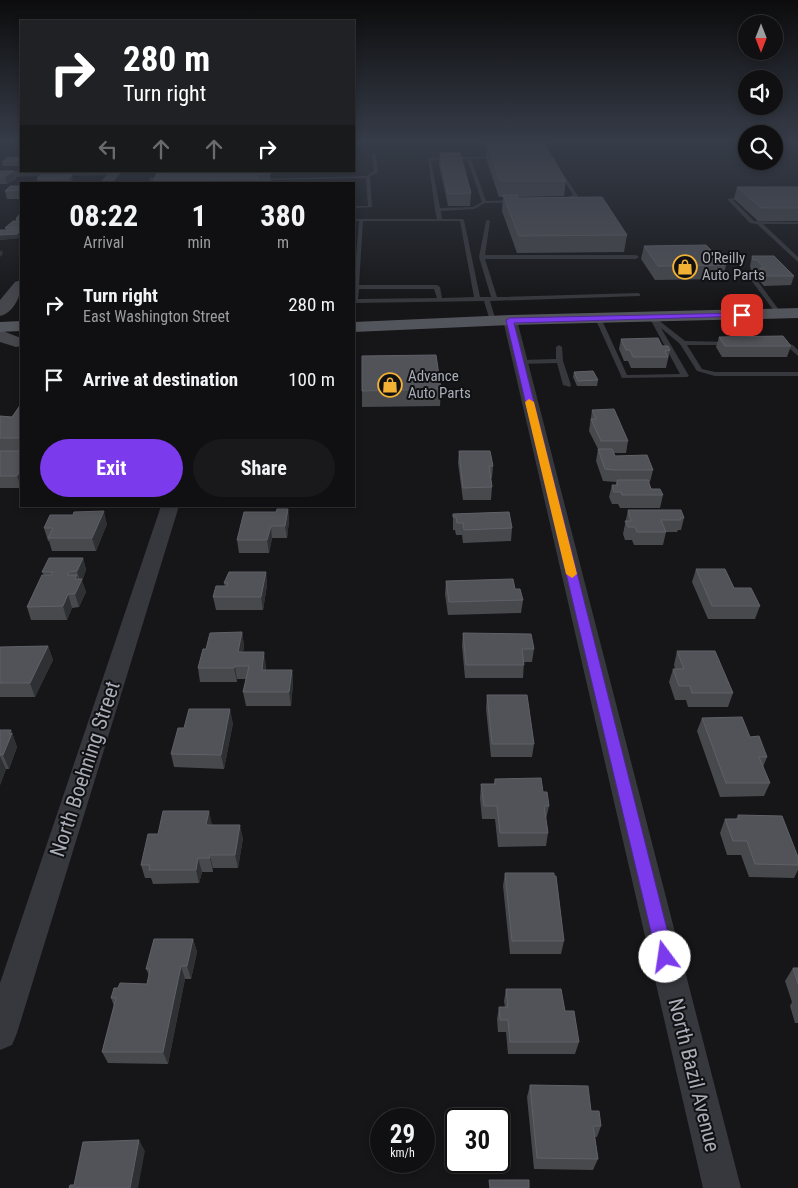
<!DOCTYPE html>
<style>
:root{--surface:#101012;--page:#19191b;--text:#f1f3f6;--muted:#9c9d9f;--line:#303032;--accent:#7c3aed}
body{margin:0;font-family:"Roboto Condensed",sans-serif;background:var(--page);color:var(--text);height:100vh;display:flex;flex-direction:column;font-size:19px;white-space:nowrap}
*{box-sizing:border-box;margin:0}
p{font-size:16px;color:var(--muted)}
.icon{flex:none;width:28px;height:28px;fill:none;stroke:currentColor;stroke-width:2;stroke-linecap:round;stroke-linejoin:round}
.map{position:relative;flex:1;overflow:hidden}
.panel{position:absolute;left:20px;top:182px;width:335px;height:325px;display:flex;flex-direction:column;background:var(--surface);border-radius:0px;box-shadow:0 2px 8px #0003,0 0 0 1px var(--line)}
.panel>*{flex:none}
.guide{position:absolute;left:20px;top:20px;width:335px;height:152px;border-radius:0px;box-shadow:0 2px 8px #0003,0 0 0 1px var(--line);background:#202124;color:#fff;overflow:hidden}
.needle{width:32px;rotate:180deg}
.fabs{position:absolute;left:738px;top:15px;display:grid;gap:10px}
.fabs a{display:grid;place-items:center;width:45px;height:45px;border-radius:50%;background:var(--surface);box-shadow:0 2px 8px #0003,0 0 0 1px var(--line);font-size:25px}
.speed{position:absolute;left:370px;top:1108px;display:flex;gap:10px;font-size:25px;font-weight:700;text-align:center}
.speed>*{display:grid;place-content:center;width:65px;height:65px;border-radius:50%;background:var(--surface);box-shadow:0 2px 8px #0003,0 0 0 1px var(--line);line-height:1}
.speed small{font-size:12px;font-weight:400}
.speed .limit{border:2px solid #111;border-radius:8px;background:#fff;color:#111}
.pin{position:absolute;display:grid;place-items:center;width:42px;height:42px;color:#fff;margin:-21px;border-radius:10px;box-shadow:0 2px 8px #0006}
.me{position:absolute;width:55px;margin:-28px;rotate:346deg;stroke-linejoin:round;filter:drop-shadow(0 0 4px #0008)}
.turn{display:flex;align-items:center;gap:18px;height:105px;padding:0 20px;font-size:22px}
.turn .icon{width:65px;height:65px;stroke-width:2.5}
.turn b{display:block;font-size:35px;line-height:42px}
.lanes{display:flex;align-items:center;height:48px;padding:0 20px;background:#0003;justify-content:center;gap:25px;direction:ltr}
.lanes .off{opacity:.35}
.eta{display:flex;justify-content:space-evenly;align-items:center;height:85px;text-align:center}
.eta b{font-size:30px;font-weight:700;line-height:35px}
.primary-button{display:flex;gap:10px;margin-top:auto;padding:10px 20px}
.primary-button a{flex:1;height:58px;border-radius:30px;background:var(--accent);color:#fff;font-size:20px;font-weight:700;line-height:58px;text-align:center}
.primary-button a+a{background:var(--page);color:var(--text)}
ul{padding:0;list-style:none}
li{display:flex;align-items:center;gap:15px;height:75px;padding:0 20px}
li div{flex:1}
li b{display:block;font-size:19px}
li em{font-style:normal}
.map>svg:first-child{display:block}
</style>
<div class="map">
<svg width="798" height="1188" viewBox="0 0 798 1188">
<rect width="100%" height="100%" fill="#161618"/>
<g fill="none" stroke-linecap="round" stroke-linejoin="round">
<path fill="#37383d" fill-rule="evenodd" d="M374 154 376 155 378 172 370 176 372 207 354 208V206H368L366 178 257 180 255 179 366 176 374 171 372 155Z
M500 156 501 158 471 159 486 201 516 200 518 202 485 203 474 209 441 211 442 219H462L464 220 480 297H491L479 257 486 221 488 220 490 221 485 255H636L639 257 636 259H485L497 297 638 293 640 294V296L490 301 496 321 493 323 490 321 484 301 354 303V280L359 221H354V219H437L435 210 428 158ZM467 159 482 202 473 207 440 208 431 160ZM363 221H460L474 297 442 298 440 287 437 285H359ZM359 289H434L437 298 358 299Z
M554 160 578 196V197L563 200 561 199 573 195 552 161Z
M151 177 168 178 170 179 168 180 154 179 151 184H147Z
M749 196 747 198 733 200 754 221 798 222V224H763L798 257V262L757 224 750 223 727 199Z
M752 279H756L782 314 781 315H777L751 280Z
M598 316 601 318 627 375 680 374 649 317 652 315 685 341 732 342V344L730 345H687L702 369 715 372H798V376H715L697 371 680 344 661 328 689 376 687 377 622 378 595 318Z
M777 341 793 345 798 350V356L789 348 775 344V342Z
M559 345 562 347 563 361 571 385 570 387 563 385 557 363 520 364 517 362 520 360 556 359V347Z"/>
<path fill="#37383d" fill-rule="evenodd" d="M0 171H119L120 172 115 175 0 177Z
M510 316 517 320 741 1188H703L503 320Z
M161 506H179L17 1033 12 1045 0 1050V983Z"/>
<path fill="#45474d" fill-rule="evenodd" d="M110 171H122L112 184H99Z
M21 280C22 294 15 312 0 316V300L15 282Z
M0 330 21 338V346L16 347 0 342Z"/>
<path fill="#53555c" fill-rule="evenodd" d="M798 308V318L510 325 354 332V322L510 315Z
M21 321V331L0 332V322Z"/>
</g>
<path fill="#47494d" d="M487 144 566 181 564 196 518 197V198L627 235 624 252 517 253 502 211 503 197H499L486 158Z
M440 153 471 193 470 206H448L439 164Z
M21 158 19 166H3L2 162Z
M0 171H14L16 179 7 184H0Z
M172 171H270L271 184H152L172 173Z
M37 179H73L70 182H67V184H45L47 183H38Z
M21 186V199H7L5 191Z
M737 187H798V221H758L734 199Z
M21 212V235L19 238 0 240V230H6L5 228 16 221V219Z
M644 246 726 265 723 279 655 280 641 259Z
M752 256 794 276 791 285 764 286 757 278 758 274 754 270H751L750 266Z
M719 337 791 346 787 357H722L716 347Z
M621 339 662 346 670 350 666 368H631L628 361H624L619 349Z
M574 372 598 380 597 386H577L573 377Z
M441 389 440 406 362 407V391Z
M21 404V488H0V416L12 417Z
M592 410 628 441 626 453H614L615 456 653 470 650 482H648L651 489 663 495 660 508H620L618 504H612L609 497 612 485H616V482L603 481 596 461 598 449 589 431Z
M459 451 493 466 492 478H491L492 487 491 500H463L458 463Z
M288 509 289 521 287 538H272L269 553H239L237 540 276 512Z
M628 510 684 518 681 530H678L677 532H666L663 545H634L632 540H625L623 534Z
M453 514 512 528 511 541 463 543 462 535H456L455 530H453Z
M107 524 96 551H52L49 541H48L44 528Z
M83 558 86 570 82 581 86 592 79 607 72 608 67 620H31L27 607 44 575 42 572Z
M696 569 734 588 760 606 755 619H708L692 582Z
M266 572 267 585 263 610H216L213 597 225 586 224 583Z
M446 581 515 589 523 600 521 613 448 615 445 594Z
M242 632 244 646 243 652 266 665V670H292L293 683 291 706H246L243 692 246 679H237V682H200L198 668 206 649Z
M463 633 534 649 532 662H524L523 678H465L462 646Z
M48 646 53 660 35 697H0V647Z
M677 651 733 693 728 707H688L686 700H675L669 682 673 669H675L674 665Z
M487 695 534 744 532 757H491L486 709Z
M702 718 750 737 767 757 763 767 770 783 764 796 720 797 697 731Z
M233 723 224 769 174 767 171 754 184 728Z
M0 730H11L17 747 9 769H6L0 785Z
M495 779 543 792 549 806 546 819 548 833 546 846 498 847 495 819H482L480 798 481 784H494Z
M738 815 798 857V870L794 878 749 877 741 855H727L720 833 725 819H736Z
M212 825 243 838 238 868H213V872H202L199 883 153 884 151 878H145L141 865 158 834Z
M505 873 564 941 561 954H510L503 886Z
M193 939 197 952 191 979H185L168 1064 108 1063 102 1052 114 1006 111 998 118 988 147 984 149 975 146 969Z
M793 968H798V1023H795L790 1006 792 1002 785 981Z
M506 989 565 1011 579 1042 575 1054H508L506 1032H498L497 1019 499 1007H505L504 1001Z
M530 1085 591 1111 601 1126 597 1137H595L598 1159 593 1170 534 1169 527 1097Z"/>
<path fill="#2f3033" d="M21 159V164L19 166 18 162Z
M14 171 16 179 7 184 5 176Z
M72 175 73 179 70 182 69 178Z
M21 230V235L19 238 0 240V235Z
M2 250 3 254 0 257V251Z
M21 468V488L17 476Z
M288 509 289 521 287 538 285 526Z
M104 511 107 524 96 551 92 538Z
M271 526 272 538 269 553 267 540Z
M83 558 86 570 82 581 86 592 79 607 75 594V579L77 575 80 584V582L77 571Z
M266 572 267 585 263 610 261 597Z
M68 594 72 608 67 620 63 606Z
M242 632 244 646 241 666 238 652Z
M48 646 53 660 35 697 30 683Z
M264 652 266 665 264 684 262 670Z
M235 666 237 679V682L234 668Z
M292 670 293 683 291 706 289 692Z
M230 709 233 723 224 769 221 755Z
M11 730 17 747 9 769 3 755Z
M0 756 6 769 0 785Z
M209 811 212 824 209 838 206 825Z
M240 825 243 838 238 868 235 855Z
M210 855 213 868V872L210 858Z
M198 858 202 872 199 883 196 870Z
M193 939 197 952 191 979 187 966Z
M181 966 185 979 168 1064 163 1052Z
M139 1140 145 1151 138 1188H130Z"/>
<path fill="#525359" stroke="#5f6168" d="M487 144H545L566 181H500Z
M440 153H460L471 193 448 194Z
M8 157 21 158V159L18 162H2Z
M0 171H14L5 176H0Z
M270 171V174H258L257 178 211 179 210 184H152L157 173Z
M40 175H72L69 178 37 179Z
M48 182H67L65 184H45Z
M10 186H21V190L5 191Z
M737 187H798V208H761Z
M503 195H517L518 198 602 197 627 235 519 236Z
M21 212V219H16Z
M13 221H21V228H5Z
M0 230H21L17 234 0 235Z
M706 245 726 265 658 266 644 246Z
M752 256H774L794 276H767L760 268H764L757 260H753Z
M783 336 791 346H725L719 337Z
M658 338 662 346H668L670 350 665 351 668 357H633L630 350H626L621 339Z
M436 355 441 389 362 391V356Z
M593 371 598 380 578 381 574 372Z
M21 404V438H0V416L12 417Z
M614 409 628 441H601L591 419H596L592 410Z
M598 449H612L615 456 647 455 653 470H613L605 469Z
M0 451H21V468L17 476H0Z
M459 451H490L493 466H489L492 487 463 488Z
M617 480H648L651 489H660L663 495H622L621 492H614L612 485H618Z
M277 509H288L285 526H271L267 540H237L244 512H276Z
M628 510H681L684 518H680L681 520H661L666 532H637L635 527H628L625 521H631Z
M104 511 92 538H48L53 528H44L50 515H73L74 512Z
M509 512 512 528 464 530 463 523H457L456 517H453V514Z
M49 558H83L77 571 69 572 67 575H77L75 579H82L75 594H68L63 606 27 607 42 575H51L53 572H42Z
M696 569H725L734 588H751L760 606H712Z
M229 572H266L261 597H213L216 586H227L228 583H224Z
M513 579 515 589H520L523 600 449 602 446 581Z
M242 632 238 652H264L262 670H292L289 692H243L249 666H235L234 668H198L203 649H206L210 633Z
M463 633 531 634 534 649H522L524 665H466Z
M48 646 30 683H0V647Z
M677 651H715L733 693H692L690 686H679L673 669H684Z
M487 695H527L534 744H492Z
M189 709H230L221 755 171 754 178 728H184Z
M742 717 750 737 759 736 767 757H759L770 783H726L702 718Z
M0 730H11L9 734 12 733 3 755H0Z
M541 778 543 792H547L549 806H544L548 833H500L497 806H484L481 784H495V779Z
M163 811H209L206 825H240L235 855H210V858H198L196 870H149L150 865H141L148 834H158Z
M738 815 782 816 798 857V865L755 864 747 841H733L725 819H739Z
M505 873H554V876H556L564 941H512Z
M154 939H193L187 966H181L163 1052H102L116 998H111L114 988H118L120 983 147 984 150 969H146Z
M793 968H798V984Z
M506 989H561L565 1011H574L579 1042H510L508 1020H500L499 1007H508Z
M530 1085 588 1086 591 1111H599L601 1126H593L598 1159 537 1158Z
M139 1140 130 1188H69L70 1185H74L83 1142Z
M489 1180H529V1188H490Z"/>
<linearGradient id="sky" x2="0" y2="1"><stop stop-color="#0c0c0d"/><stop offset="0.46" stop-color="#363c48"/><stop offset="1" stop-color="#363c48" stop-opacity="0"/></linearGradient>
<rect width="798" height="307" fill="url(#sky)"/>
<path fill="#7c3aed" stroke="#51269a" d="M742 313H745V316L514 323 674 957 671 963 665 965 659 963 657 957 506 320 510 318Z"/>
<path fill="#f59e0b" d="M529 399 534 402 577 574 572 578 566 574 525 402Z"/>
<defs>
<g id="shop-ring" transform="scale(1.25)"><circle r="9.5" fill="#111113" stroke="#f2b134" stroke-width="1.5"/><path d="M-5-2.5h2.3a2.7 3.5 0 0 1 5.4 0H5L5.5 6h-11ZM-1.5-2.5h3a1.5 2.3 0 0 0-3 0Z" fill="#f2b134"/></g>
</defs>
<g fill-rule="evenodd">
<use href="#shop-ring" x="685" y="267"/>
<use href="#shop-ring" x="390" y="385"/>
</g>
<g text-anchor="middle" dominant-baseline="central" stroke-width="4" stroke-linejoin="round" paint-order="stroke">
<g font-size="15" fill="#a8adb8" stroke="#111113" text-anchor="start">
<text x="702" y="258">O'Reilly<tspan x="702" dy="17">Auto Parts</tspan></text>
<text x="408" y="376">Advance<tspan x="408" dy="17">Auto Parts</tspan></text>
</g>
<g font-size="21" fill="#a8adb8" stroke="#111113">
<text transform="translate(85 769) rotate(-72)">North Boehning Street</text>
<text transform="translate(694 1075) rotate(76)">North Bazil Avenue</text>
</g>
</g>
</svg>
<div class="fabs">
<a><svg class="needle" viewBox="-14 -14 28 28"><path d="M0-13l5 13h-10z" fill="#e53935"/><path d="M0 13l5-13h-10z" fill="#9c9d9f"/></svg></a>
<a><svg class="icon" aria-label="sound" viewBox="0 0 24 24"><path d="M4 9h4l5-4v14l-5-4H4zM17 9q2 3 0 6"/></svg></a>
<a><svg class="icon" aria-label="search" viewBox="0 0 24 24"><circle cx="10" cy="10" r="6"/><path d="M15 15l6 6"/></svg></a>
</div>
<div class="speed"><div>29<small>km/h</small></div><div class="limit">30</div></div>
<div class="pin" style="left:742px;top:315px;background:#d93025"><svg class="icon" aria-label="arrive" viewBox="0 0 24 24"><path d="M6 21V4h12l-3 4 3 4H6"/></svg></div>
<svg class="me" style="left:665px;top:957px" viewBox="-20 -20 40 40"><circle r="19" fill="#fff"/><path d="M0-13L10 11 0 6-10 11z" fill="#7c3aed"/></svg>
<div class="guide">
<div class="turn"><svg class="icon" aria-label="right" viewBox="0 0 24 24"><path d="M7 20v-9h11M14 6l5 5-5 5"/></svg><div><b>280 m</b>Turn right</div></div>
<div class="lanes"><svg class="icon off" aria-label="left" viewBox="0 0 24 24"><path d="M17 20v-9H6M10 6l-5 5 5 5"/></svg><svg class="icon off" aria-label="ahead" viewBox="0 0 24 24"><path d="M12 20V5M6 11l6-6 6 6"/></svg><svg class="icon off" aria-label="ahead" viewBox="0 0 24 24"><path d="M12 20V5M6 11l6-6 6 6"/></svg><svg class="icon" aria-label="right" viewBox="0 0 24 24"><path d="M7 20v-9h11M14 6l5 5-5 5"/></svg></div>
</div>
<section class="panel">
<div class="eta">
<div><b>08:22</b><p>Arrival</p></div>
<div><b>1</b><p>min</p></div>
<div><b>380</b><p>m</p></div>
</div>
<ul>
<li><svg class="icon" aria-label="right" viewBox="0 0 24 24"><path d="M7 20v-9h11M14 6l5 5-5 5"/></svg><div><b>Turn right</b><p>East Washington Street</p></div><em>280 m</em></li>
<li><svg class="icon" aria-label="arrive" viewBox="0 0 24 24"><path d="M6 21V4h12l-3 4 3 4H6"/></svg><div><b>Arrive at destination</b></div><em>100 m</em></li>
</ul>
<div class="primary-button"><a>Exit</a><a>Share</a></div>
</section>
</div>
